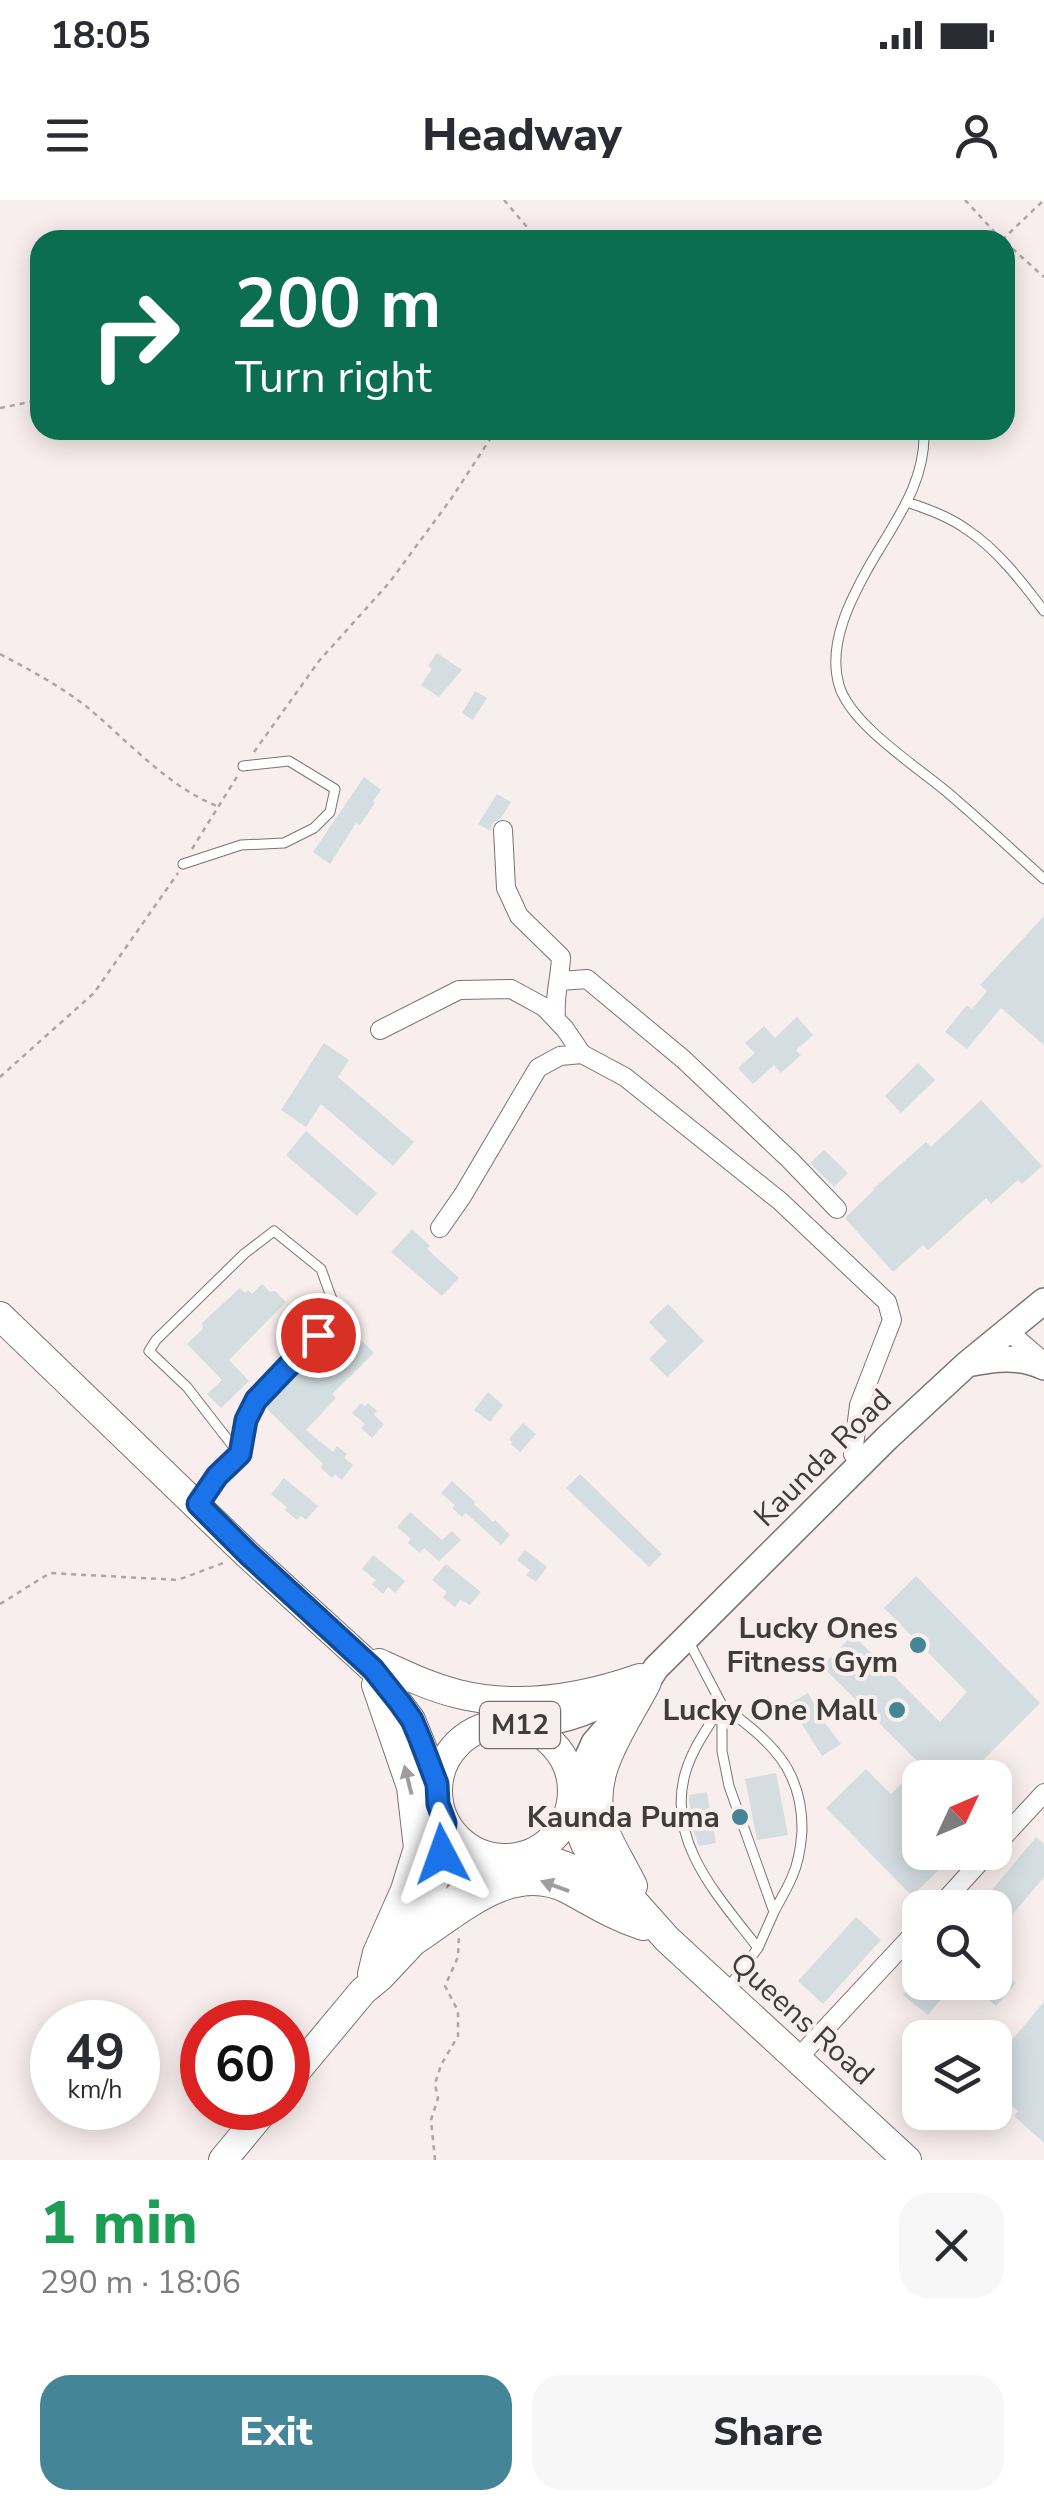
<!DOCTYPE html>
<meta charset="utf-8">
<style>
:root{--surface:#fff;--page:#f7f7f7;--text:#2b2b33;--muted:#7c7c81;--accent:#448697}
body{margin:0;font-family:"Nunito Sans",sans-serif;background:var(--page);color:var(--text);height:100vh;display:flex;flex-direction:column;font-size:38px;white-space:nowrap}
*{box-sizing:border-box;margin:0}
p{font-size:32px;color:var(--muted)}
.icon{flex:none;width:55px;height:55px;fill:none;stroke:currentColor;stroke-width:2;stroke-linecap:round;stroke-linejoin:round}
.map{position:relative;height:1960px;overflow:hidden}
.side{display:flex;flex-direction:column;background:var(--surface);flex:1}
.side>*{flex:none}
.guide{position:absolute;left:30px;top:30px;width:985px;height:210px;border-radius:30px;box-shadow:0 5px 25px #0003;background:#0b6e4f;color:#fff;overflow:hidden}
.needle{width:65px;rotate:46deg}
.buttons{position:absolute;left:902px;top:1560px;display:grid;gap:20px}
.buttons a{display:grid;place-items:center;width:110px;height:110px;border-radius:20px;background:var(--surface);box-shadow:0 5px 25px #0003;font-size:50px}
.speed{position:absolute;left:30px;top:1800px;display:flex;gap:20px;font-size:50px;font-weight:700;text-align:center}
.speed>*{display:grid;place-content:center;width:130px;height:130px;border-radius:50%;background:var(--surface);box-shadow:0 5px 25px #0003;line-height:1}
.speed small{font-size:25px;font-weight:400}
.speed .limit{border:15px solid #d22;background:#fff;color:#111}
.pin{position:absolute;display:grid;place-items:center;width:85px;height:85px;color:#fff;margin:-42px;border:5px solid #fff;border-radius:50%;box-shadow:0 2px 10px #0007}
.me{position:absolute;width:110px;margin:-55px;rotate:356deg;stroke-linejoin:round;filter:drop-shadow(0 0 8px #0008)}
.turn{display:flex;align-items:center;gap:35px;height:210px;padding:0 40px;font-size:45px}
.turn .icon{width:130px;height:130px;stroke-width:2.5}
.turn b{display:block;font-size:70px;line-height:85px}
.round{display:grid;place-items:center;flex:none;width:105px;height:105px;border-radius:30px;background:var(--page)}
.head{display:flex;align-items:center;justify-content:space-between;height:170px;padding:0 40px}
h1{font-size:60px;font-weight:800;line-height:75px;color:#1e9e55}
.action{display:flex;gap:20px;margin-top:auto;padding:20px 40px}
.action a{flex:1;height:115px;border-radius:30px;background:var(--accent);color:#fff;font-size:40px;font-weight:800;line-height:115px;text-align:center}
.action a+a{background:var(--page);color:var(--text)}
.status{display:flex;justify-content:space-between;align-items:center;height:70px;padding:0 50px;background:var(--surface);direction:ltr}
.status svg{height:28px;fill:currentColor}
header{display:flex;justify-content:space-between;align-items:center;height:130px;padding:0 40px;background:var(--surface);font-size:45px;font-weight:800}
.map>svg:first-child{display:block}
</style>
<div class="status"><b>18:05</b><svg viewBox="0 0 49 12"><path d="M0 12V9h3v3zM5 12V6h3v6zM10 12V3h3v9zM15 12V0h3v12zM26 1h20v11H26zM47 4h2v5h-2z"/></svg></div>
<header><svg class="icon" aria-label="menu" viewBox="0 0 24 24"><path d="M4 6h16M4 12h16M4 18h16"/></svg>Headway<svg class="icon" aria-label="person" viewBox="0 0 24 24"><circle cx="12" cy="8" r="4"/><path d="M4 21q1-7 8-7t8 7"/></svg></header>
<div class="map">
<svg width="1044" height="1960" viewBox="0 0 1044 1960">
<rect width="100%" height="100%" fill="#f8eeed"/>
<path fill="#d4dde0" d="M437 453 462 470 439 497 421 485 432 469 428 466Z
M475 491 487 498 473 520 462 513Z
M364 577 381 590 373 601 375 603 360 625 356 623 330 664 313 652Z
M497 594 511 602 501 618 492 624 491 631 478 624Z
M1044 716V845L1001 808 967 849 945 832 967 805 972 809 987 791 980 785Z
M797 817 813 835 796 850 801 855 781 873 774 865 753 884 738 868 755 853 745 843 764 826 775 838Z
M324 843 349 860 338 877 414 942 393 966 321 904 306 927 281 910Z
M918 863 935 880 901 913 885 896Z
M981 900 1042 966 1022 984 1018 980 991 1004 986 998 928 1050 923 1045 893 1072 845 1018 874 990 873 989 926 942 931 947Z
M306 931 377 993 357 1016 286 955Z
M824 950 848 973 834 987 810 963Z
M412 1029 430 1046 427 1049 459 1078 442 1096 391 1052Z
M262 1084 270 1092 275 1091 286 1102 229 1160 249 1181 221 1208 207 1194 222 1180 187 1144 203 1129 202 1123 240 1088 245 1093 248 1090 252 1094Z
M668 1104 704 1141 667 1177 649 1159 667 1141 649 1122Z
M345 1124 374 1153 332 1194 336 1198 306 1230 333 1252 337 1246 347 1254 344 1258 353 1265 342 1280 335 1274 332 1278 321 1268 323 1264 262 1204Z
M488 1192 503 1205 490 1222 474 1210Z
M361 1203 365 1206 368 1203 377 1211 374 1215 384 1224 372 1238 361 1228 365 1224 352 1213Z
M523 1223 536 1234 520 1252 511 1244 512 1242 509 1239Z
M580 1274 662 1354 649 1367 566 1288Z
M284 1278 318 1306 306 1320 301 1316 297 1320 285 1310 287 1307 271 1294Z
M452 1281 475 1302 474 1304 493 1322 495 1320 510 1335 501 1345 466 1313 462 1317 452 1308 455 1305 441 1293Z
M410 1312 442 1340 452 1331 461 1340 439 1361 424 1348 420 1353 408 1343 411 1339 397 1327Z
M525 1350 547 1367 536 1382 526 1375 530 1370 517 1360Z
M373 1355 405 1381 395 1393 388 1387 383 1394 372 1384 376 1380 362 1369Z
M446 1364 481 1392 470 1405 460 1400 455 1407 443 1397 447 1392 432 1380Z
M916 1376 1040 1503 965 1578H920V1652H957L912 1696 826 1608 866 1569 891 1594 921 1565 822 1466 853 1435 940 1522 967 1492 884 1408Z
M808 1493 825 1523 841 1544 822 1556 789 1504Z
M776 1573 788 1635 757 1640 745 1579Z
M707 1592 716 1643 699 1646 693 1630 689 1600 690 1595Z
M1036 1637 1044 1644V1677L995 1735V1708H977Z
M856 1717 881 1740 823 1804 798 1781Z
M1002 1772 1016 1783 996 1806 983 1795Z
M914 1782H955L928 1815 903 1795Z
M1044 1802V1943L1014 1916 1018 1911 995 1892V1860Z"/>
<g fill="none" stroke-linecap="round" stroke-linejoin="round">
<g stroke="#7b7372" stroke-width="11">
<path id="service" d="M924 230C926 282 896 320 871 363 851 398 827 444 839 485 850 524 916 566 947 592 980 620 1012 650 1044 679
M907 302C927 309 948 316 966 329 997 349 1022 382 1044 411
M183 664 241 645 284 643 314 628 330 612 335 589 289 561 243 566
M200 1302 217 1276 239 1254 246 1220 255 1200 318 1135 334 1105 321 1069 274 1031 244 1054 156 1140 149 1151 187 1187 239 1254
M688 1440 722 1505V1551L729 1586 774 1712 758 1748 727 1789
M758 1748C720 1698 666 1643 685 1574 692 1549 708 1527 722 1505 769 1541 803 1567 802 1631 801 1646 798 1664 792 1677 787 1689 780 1700 774 1712"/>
</g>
<g stroke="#7b7372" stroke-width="20">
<path id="minor" d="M503 630 506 688 519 716 561 757C560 781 554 794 556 819
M560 781 587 779 683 859 790 960 837 1009
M380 830 459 790 511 789 544 807 565 829 582 854 625 877 780 1001 887 1102 892 1120 859 1205 853 1254 860 1266
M440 1028 463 995 538 868 560 856 582 854
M1007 1130 1044 1162
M995 1646 1044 1593
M938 1708 989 1652
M798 1858 920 1727"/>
</g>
<g stroke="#7b7372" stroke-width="28">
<path id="secondary" d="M967 1164C993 1159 1019 1155 1044 1167
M522 1525C563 1523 599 1511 631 1485
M573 1590 594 1543 647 1482 656 1468 887 1238 967 1164 1044 1101"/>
</g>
<g stroke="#7b7372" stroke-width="30">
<path id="primary" d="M406 1728C434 1689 442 1671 445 1623
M288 1881 363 1791 380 1777 440 1713 487 1671 509 1659
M223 1960 266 1908"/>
</g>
<g stroke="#7b7372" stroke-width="30">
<path id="trunk" d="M0 1116 247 1354 373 1469 411 1520 437 1584
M379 1463C405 1475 430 1487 458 1494 518 1509 583 1498 640 1478
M438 1591a67 67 0 1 1 134 0a67 67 0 1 1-134 0Z
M571 1608 585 1644 593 1656 667 1739 907 1960
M525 1656C568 1662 580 1671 612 1699
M633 1686C624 1667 612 1649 604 1629 583 1577 625 1526 647 1482
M414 1741C459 1712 511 1661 567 1689 595 1704 613 1716 643 1726
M372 1774 377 1753 405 1690 418 1648 411 1587 376 1485"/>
</g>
<path stroke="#ada6a5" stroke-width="2.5" stroke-dasharray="5 5" stroke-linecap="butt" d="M504 0 538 40
M965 0 1001 39
M1002 40 1044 0
M1005 42 1044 77
M0 208 40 200
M0 454C30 470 60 486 87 507 128 541 167 586 217 606
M254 552 319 461 389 383 451 299 496 230
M192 649 238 575
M0 877 94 793 178 673
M0 1404 50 1373 178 1380 226 1362
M435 1960 431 1920 438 1898 435 1884 441 1865 458 1836V1811L445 1786 458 1757 459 1734"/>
<use href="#service" stroke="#fff" stroke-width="9"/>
<use href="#minor" stroke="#fff" stroke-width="18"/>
<use href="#secondary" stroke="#fff" stroke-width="25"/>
<use href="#primary" stroke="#fff" stroke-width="28"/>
<use href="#trunk" stroke="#fff" stroke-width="28"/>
</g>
<defs><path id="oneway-solid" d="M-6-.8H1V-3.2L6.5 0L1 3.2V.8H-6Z" transform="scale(2.5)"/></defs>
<g fill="#9f9e9d">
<use href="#oneway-solid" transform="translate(408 1580) rotate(-104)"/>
<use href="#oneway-solid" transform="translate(555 1686) rotate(-160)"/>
</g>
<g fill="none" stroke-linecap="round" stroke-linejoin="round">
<g stroke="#114b97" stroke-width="25">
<path id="route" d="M318 1135 256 1200 246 1220 240 1254 217 1276 198 1304 248 1354 373 1469 400 1503 412 1520 420 1539 437 1584 438 1604 445 1623 442 1654"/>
</g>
<use href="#route" stroke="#1a73e8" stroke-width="18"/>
</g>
<g fill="#448697" stroke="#f8eeed" stroke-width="4">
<circle cx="918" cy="1445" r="10"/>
<circle cx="897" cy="1510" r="10"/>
<circle cx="740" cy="1617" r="10"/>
</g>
<g text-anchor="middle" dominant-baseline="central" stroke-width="8" stroke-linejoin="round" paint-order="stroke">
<rect fill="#f8eeed" stroke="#767170" stroke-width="2.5" x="480" y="1502" width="80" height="46" rx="8"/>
<g font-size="28" font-weight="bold" fill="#3f3c3b">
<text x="520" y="1525">M12</text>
</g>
<g font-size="30" fill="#3f3c3b" stroke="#f8eeed">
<text transform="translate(823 1258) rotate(-45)">Kaunda Road</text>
<text transform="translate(802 1819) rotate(42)">Queens Road</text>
</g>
<g font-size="30" font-weight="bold" fill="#3f3c3b" stroke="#f8eeed" text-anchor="end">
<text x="898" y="1428">Lucky Ones<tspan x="898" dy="34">Fitness Gym</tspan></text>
<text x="877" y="1510">Lucky One Mall</text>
<text x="720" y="1617">Kaunda Puma</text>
</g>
</g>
</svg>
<div class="buttons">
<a><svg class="needle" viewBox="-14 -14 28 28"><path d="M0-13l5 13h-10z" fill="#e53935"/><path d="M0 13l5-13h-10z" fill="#7c7c81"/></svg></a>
<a><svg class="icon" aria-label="search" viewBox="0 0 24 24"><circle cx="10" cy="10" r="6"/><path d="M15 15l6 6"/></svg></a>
<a><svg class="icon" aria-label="layers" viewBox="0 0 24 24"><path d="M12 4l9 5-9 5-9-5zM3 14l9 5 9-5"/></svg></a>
</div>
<div class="speed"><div>49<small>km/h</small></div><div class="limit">60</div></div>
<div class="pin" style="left:318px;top:1135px;background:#d93025"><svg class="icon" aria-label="arrive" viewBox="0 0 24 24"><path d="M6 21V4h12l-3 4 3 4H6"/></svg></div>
<svg class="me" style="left:442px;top:1654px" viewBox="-20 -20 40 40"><path d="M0-17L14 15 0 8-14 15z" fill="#1a73e8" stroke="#fff" stroke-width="4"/></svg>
<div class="guide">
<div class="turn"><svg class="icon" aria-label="right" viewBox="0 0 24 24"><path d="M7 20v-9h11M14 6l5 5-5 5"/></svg><div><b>200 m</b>Turn right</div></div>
</div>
</div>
<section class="side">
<div class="head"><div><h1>1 min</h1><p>290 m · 18:06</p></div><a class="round"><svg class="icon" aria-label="close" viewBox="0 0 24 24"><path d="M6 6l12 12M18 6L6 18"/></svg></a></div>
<div class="action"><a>Exit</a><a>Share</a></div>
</section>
